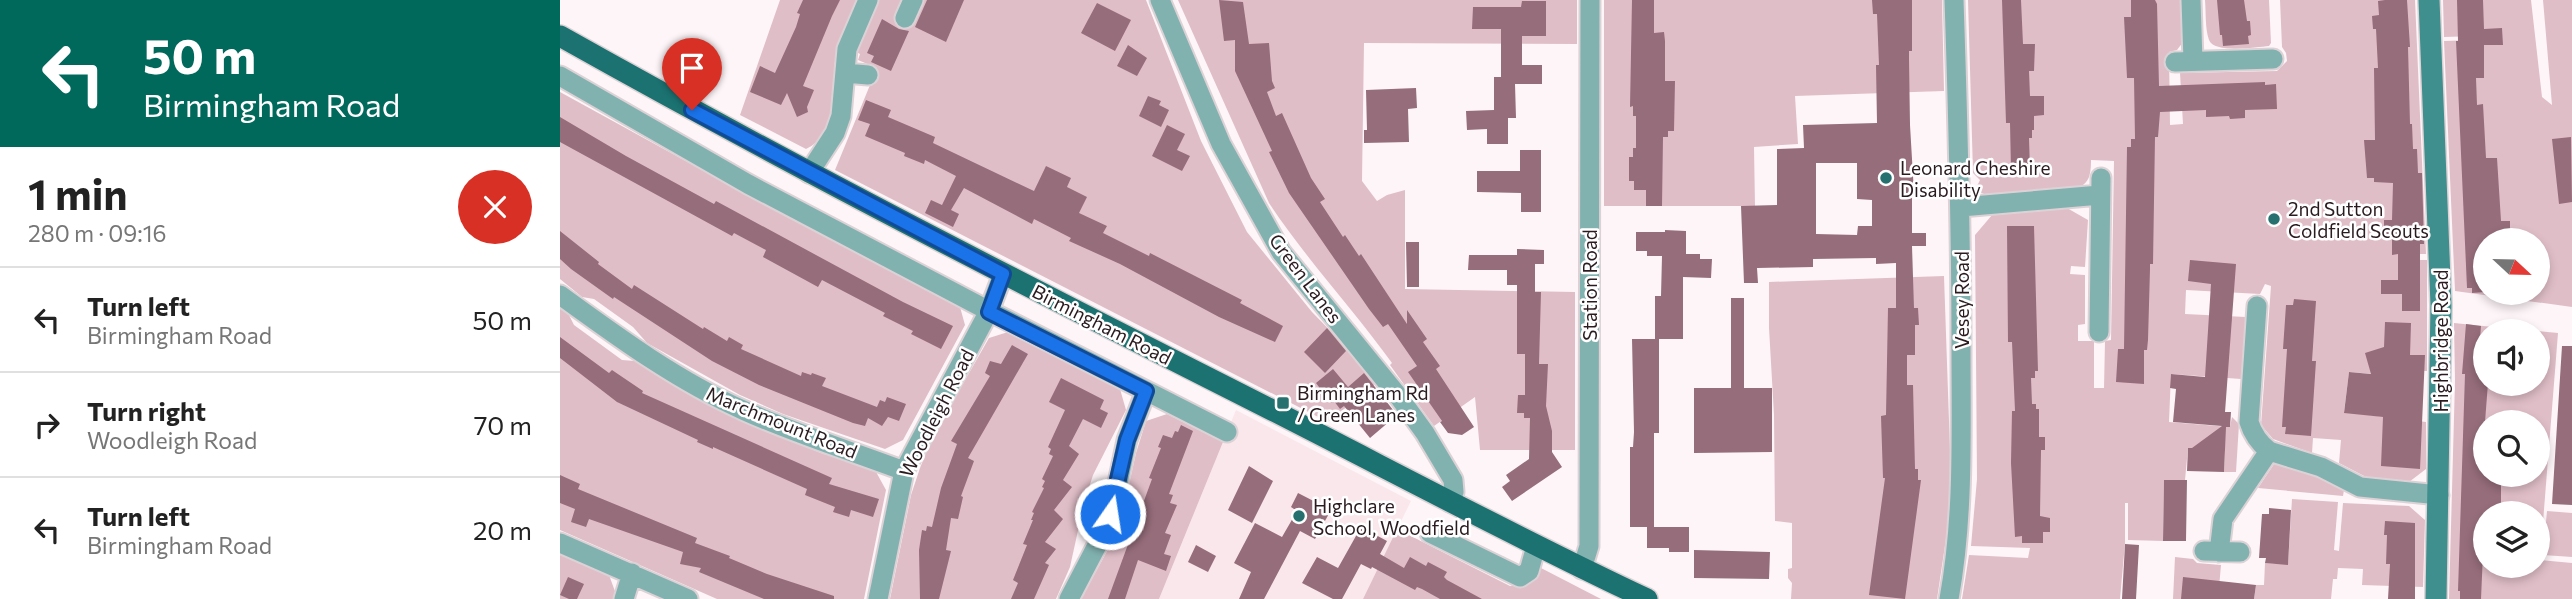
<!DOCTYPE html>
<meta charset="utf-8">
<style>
:root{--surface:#fff;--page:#f2f2f2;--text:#222;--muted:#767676;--line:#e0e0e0}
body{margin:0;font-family:Commissioner,sans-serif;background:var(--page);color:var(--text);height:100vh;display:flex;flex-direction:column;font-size:26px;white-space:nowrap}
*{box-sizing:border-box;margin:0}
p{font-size:23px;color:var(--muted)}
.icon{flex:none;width:38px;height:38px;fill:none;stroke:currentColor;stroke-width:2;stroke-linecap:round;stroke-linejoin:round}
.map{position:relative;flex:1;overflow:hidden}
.drawer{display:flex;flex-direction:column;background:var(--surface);width:560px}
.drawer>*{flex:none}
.banner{background:#00695c;color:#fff;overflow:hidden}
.needle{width:46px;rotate:112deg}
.buttons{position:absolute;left:1913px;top:228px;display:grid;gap:14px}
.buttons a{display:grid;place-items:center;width:77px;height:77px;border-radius:50%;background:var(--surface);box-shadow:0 4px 10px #0003;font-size:35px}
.pin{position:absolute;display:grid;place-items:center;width:60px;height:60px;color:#fff;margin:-72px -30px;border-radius:50% 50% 50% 0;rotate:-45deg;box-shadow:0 0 7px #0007}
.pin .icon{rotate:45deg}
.me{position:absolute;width:77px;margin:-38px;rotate:13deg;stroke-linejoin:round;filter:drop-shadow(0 0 5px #0008)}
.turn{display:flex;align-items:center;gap:24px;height:147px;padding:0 28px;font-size:32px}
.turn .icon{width:91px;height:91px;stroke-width:2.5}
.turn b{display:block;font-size:49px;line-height:60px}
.round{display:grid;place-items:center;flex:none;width:74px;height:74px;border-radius:37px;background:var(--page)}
.summary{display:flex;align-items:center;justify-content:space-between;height:119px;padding:0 28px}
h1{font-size:42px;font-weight:700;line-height:52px}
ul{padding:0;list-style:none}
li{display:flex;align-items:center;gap:21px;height:105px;padding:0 28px;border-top:2px solid var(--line)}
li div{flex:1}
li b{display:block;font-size:26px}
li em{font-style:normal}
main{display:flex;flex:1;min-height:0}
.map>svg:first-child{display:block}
</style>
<main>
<section class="drawer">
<div class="banner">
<div class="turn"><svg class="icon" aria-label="left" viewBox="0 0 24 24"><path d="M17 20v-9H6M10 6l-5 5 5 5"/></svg><div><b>50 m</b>Birmingham Road</div></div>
</div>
<div class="summary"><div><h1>1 min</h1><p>280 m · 09:16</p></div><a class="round" style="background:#d93025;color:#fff"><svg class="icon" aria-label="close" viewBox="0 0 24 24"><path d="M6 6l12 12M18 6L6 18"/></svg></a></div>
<ul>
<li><svg class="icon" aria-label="left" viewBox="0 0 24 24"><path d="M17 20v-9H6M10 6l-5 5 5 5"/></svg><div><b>Turn left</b><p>Birmingham Road</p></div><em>50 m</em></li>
<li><svg class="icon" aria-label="right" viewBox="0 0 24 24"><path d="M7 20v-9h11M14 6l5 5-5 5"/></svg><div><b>Turn right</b><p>Woodleigh Road</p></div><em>70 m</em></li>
<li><svg class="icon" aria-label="left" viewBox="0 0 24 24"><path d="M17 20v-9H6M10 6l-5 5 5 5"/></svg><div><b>Turn left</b><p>Birmingham Road</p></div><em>20 m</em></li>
</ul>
</section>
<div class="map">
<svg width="2012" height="599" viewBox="0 0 2012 599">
<rect width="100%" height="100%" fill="#fef5f8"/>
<path fill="#fae7ec" d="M676 410 851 501 803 599H599Z"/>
<path fill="#e0bec8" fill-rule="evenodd" d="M220 0H302C294 17 279 36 276 54 271 82 279 135 246 149L180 115Z
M317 0H586L641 141 687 232 752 312 792 353 816 383 768 422 275 170 317 68 298 60 300 54 293 50Z
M618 0H1017V44L804 43 802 181 817 201 827 195 845 190V289L1015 292V450H920L915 397 874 426 830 365 832 363C793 309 746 259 709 203Z
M1044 0H1382L1384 91 1235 96 1238 144 1194 147 1195 206H1044Z
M1408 0H1621L1623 42 1617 50 1609 52 1610 125 1623 124 1620 73 1717 71 1727 61 1726 53 1722 47 1720 0H1855L1866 254H1858V260H1867V371L1827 370 1826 375 1789 372 1784 412 1866 422V469L1849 482 1806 477 1779 463 1781 440 1753 438 1752 453 1713 439 1701 425 1711 286 1705 284 1700 294 1626 290 1625 314 1686 317 1681 379 1611 374 1609 422 1670 427 1672 417 1679 424 1676 472H1664L1665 449 1628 448 1625 480H1604L1603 541 1568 540V503H1565V543L1560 599H1402L1409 555 1468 558 1470 548 1411 546 1417 479 1415 235 1432 215 1507 208 1528 220 1525 267 1511 266 1510 274 1525 275V324L1518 325V341H1534V388H1544L1545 341 1551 340 1554 161 1531 160C1531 172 1530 184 1518 187L1431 197 1415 190 1420 180 1413 173Z
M1645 0H1709L1711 43 1709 46C1697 47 1654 54 1649 40 1645 29 1646 12 1645 0Z
M1883 0H1971L1982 97 1992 105 1983 0H2012V307L1895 291 1884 41 1916 40 1930 45H1942L1918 36 1884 37ZM1925 240H1978V292H1925Z
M0 92 195 199 400 307 405 325 343 440 325 449 223 414 180 395 87 343 73 327 34 299 22 297 0 279Z
M1384 276 1391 479 1389 519 1377 599H1231L1232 583 1228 578V569L1232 568V523L1215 521 1214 415 1209 328V282Z
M0 308 9 315 14 325 62 360 75 361 168 415 261 453 315 470 326 490 304 599H157L0 530Z
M1894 323 1972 331H1925V383H1978V331L1998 333 1980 560 2012 563V599H1889L1895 381ZM1925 422H1978V474H1925ZM1925 513H1978V565H1925Z
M448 332 560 389 566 410 533 475 524 503 510 567 496 599H330L351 495 360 468 372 438 429 338Z
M607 414 663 442 599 599H521L559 529 576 453 586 421Z
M1721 463 1758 475 1784 490 1783 496 1698 488 1714 464Z
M1732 499 1778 502 1774 550 1779 551 1783 503 1849 506 1865 520 1863 587 1802 585 1803 569 1778 568 1777 579H1773L1771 599H1694L1696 585H1704L1705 563 1728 564Z
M1987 511 2012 513V557L1983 555Z
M837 529 950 586C964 584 973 580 981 568L1041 599H803Z
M0 554 49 575 56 594 54 599H0Z
M1615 557 1633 559 1637 563 1661 565 1658 599H1613Z"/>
<path fill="#966d7b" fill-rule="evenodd" d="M243 0H280L272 16 243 86 254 90 247 107 248 112 237 117 227 93 221 105 190 92 200 66 215 73 236 27 240 14 237 13Z
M367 0H404L386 42 355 27Z
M659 0 683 2 689 44 709 43 712 81 715 88 707 92 716 116 722 113 751 178 765 199 760 202 783 237 785 235 799 256 801 254 847 324V310L867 339 863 342 880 366 876 369 914 427 902 435 888 433 880 422 882 421 848 372 857 366 828 324 823 327 809 309 729 193 709 152 712 151 675 71V40L664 41Z
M1072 0H1094V33L1104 32 1105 41V81H1115L1114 131H1108V137H1103L1102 206H1086V190H1074V181H1069V157H1073V148H1076V116H1073V106L1070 107Z
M1312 0H1352V51H1349V59L1350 125 1354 193H1352V233H1366V246H1352L1354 308H1358L1359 325H1355V355H1347V385H1353L1355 469H1358V480H1361L1345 599 1309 595 1325 478H1323L1321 416 1326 415 1328 308H1336V263L1316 264V258L1253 259V267L1197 268 1198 283H1184L1181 206 1217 205V149L1244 148 1243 125 1317 123 1316 65H1319L1317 14H1313ZM1256 163H1297V199L1312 200V226H1298L1297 235 1256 234Z
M1442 0H1461L1463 44H1475L1474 71H1469L1470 96H1484V115L1474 116V130H1472V138H1469L1470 170H1451L1450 123H1446Z
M1571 0H1595L1597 4 1599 86 1705 82V85L1716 84 1717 109 1685 110V118L1670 119 1669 116 1646 117V110L1600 112 1598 137H1595L1593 264H1590V269L1588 340 1587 350H1584V384L1556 382 1558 349H1564L1567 147H1571V139H1575L1574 78H1567L1564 17H1571Z
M1657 0H1684L1687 21H1690L1691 35 1688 36 1689 44 1663 46 1662 35H1660Z
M1825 0H1847L1850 47H1848L1850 124H1852L1853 149H1857L1858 173H1862L1864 244H1860V311H1842V294H1821V280H1838V254L1832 255V234H1824V220H1832L1833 183 1814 182V178H1807L1804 140H1815L1814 68H1818L1816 29H1813L1812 16 1819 15 1818 1Z
M1897 0H1923L1924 29 1942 28 1943 45H1924V78H1916L1917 105 1923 104 1926 158H1937L1941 221H1950V238L1925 240V292L1912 293V288H1907L1896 41H1898Z
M962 1H986V36H962V65H982V84H955L956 118H948V144H927V129L907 130 906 111 934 110V77H941V29H912L913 7H961Z
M537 3 571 20 555 51 521 33Z
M322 19 339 29 349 31 331 71 311 62 314 56 307 53Z
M568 45 587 58 577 76 557 66Z
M856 88 857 108 848 109 849 142 804 143V130H807L806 90Z
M588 96 601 101 599 105 609 110 601 127 579 116Z
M306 100 331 110 328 117 375 137 373 143 474 191 486 166 511 178 507 187 527 197 519 213 547 226 543 233 589 256 590 253 682 300 680 303 723 326 715 342 659 317 560 264 509 241 511 238 474 219 472 224 404 188 391 210 399 214 393 227 365 213 371 200 382 205 396 176 365 160 364 164 344 156 345 153 305 136 310 124 298 120Z
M0 117 66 156 154 204 156 201 343 302 393 326 381 349 351 334 353 331 323 316 325 313 262 280 258 287 203 257 206 250 174 233 172 236 0 142Z
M607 125 625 134 617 150 630 156 622 171 592 156Z
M2011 137 2012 202 1999 204 1992 139Z
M960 150H981V212H961V193L917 192V171H960Z
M1447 226H1474L1478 371H1475V378H1471L1472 404H1476V409H1479V437H1485V450H1481L1480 516 1490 518V532H1483V543H1462V536L1455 537 1451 463 1452 411H1455L1452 342H1448Z
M1105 230 1126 231V254H1140V259H1152L1151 278 1123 277V339H1095V296H1101L1102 256H1087V251H1076V232H1105Z
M0 231 39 262 38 264 72 289 74 285 143 329 144 327 167 341 169 337 183 345 181 349 241 376 242 372 251 375 252 373 266 378 262 386 317 407 320 400 325 402 327 397 346 404 339 421 328 417 322 426 308 418 305 426 293 423 199 385 152 361 54 297 53 299 11 269 0 259Z
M846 242H859V287H847Z
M957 249 984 250V264H975V292H981L979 364H988L986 406 992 431V452L1002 467 952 501 942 487 950 481 946 475 969 459 970 418H964V413H957L958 395H965V354H957V285H947V270H908L909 255H957Z
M1630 260 1676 264 1665 412H1671L1670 427H1666L1664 472 1627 471 1628 448H1632L1662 426 1613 422 1616 389 1610 388 1611 374 1645 377 1651 284 1628 281Z
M1171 298H1184V388H1212V452L1134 453V388H1171Z
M1734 299 1756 301 1752 361H1756L1751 436 1725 434 1726 427H1722L1727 349H1723L1726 305H1733Z
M1825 322 1851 323 1850 355H1865L1860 469 1821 466 1823 417 1784 413 1789 372 1811 374 1805 353 1824 347Z
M1906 324 1921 326 1918 365H1925V383H1928L1925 422V475L1941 476V513H1925V553H1923L1921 599H1900V591H1898L1905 374H1902Z
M767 328 786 351 765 373 744 352Z
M0 337 49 373 52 370 83 391 82 393 272 478 269 484 319 499 313 517 291 510 289 517 273 512 275 507 245 495 247 489 153 447V449L137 442 138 440 57 402 0 358Z
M1072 339H1099V433H1094V527H1129V552H1109V548H1087V527H1070V447H1073L1074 432Z
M452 345 468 354 408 458 414 461 401 496 403 497 398 519 391 518 386 550 391 551 379 599H360L359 550 362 530 366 531 367 526 372 527 381 488 397 444 391 441 430 376 425 373 430 361 441 364Z
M2002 346H2012V505L1992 504Z
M773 369 788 387 804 373 837 415 810 438 784 406 780 409 774 401 771 403 756 383Z
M501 378 544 400 540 409 548 413 541 428 523 419 509 446 519 454 503 480 512 487 494 510 503 519 485 542 496 549 485 563 489 565 474 599H451L458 583 453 580 467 545 463 544 473 520H471L474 513 472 512 484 488 482 487 485 481 482 479 493 456 489 454 491 449 488 447 505 410 489 402Z
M621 425 633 431 609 494 613 495 610 503 617 505 605 533 611 535 604 554 611 556 606 571 578 560 565 599H548L592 479 589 478 601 448 598 447 603 435 612 438 615 431 618 432Z
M689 466 713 481 692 523 668 510Z
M0 475 20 484 18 489 137 538 135 543 170 556 169 558 207 574 274 596V599H204L139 572 141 568 120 564 123 552 29 519 26 527 11 522 15 509 0 503Z
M1604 480H1627L1626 541H1603Z
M738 493 771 510 755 539 740 531 704 599H679L691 572 674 563 695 523 722 537 737 511 731 507Z
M1709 508 1731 510 1728 565 1705 563 1706 558H1699L1702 514H1709Z
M1825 521 1855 523V599H1828L1830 564H1826L1827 535H1824Z
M801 527 827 541 820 554 844 568 850 557 866 566 868 562 887 572 884 577 887 580 922 599H880L862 589 857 587 855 590 812 567 811 569 801 564 782 599H773L742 583 757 557 778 568Z
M1565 544 1579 545 1576 599H1562Z
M636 545 656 556 648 572 628 562Z
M1134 550 1210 552 1209 579 1134 578Z
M8 577 24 584 17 599H9L0 595Z
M1623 577 1696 585 1694 599H1621Z"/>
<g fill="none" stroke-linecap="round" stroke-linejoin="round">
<g stroke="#dcd2d5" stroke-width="23">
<path id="street" d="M600 0 661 144 721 252 839 397 865 433 893 480 894 492 890 502
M1631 0 1633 61
M345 18 353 0
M1615 62 1713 59
M285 73 308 75
M0 76 188 184 429 311 667 432
M249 173 275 133 281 116 287 49 308 0
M1401 207 1540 195
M0 295C59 338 118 381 185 411 236 434 291 451 344 471
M1539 332 1541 178
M1709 451 1761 467 1800 487 1879 495
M870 533 960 577 969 571 976 546
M0 543 128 599
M1644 551 1680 552
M1659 552 1663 519 1709 451C1699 443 1693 435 1689 422L1697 306
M1022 569 1029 546 1030 0
M64 599 72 573
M318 599 344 471 429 311 443 274
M509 599 544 532 555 497 567 440 586 391
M1389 599C1404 517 1401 434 1401 350 1401 233 1398 117 1394 0"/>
</g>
<g stroke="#dcd2d5" stroke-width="24">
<path id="secondary" d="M1869 0 1881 305 1876 599"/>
</g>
<g stroke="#dcd2d5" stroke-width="24">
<path id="primary" d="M0 36C233 167 470 288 708 408 834 472 959 539 1087 599"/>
</g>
<use href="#street" stroke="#81b2b0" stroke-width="19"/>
<use href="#secondary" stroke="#3e8f8d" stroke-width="21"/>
<use href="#primary" stroke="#1b7271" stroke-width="21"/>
</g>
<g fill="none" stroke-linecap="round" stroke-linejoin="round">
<g stroke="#114b97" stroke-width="18">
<path id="route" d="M132 110 443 274 429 312 586 391 567 440 550 514"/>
</g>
<use href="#route" stroke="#1a73e8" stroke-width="12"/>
</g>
<g fill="#267170" stroke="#fff" stroke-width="2.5">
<circle cx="1326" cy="178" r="7"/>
<circle cx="1714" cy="219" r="7"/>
<rect x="716" y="396" width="14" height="14" rx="3.5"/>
<circle cx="739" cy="516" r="7"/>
</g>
<g text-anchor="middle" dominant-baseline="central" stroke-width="5" stroke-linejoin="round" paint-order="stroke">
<g font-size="19" fill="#291b20" stroke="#fff" text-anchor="start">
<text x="1340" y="167">Leonard Cheshire<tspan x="1340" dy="22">Disability</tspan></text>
<text x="1728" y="208">2nd Sutton<tspan x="1728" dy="22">Coldfield Scouts</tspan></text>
<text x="737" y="392">Birmingham Rd<tspan x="737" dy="22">/ Green Lanes</tspan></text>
<text x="753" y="505">Highclare<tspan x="753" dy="22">School, Woodfield</tspan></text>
</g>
<g font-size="19" fill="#291b20" stroke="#fff">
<text transform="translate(746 278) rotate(53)">Green Lanes</text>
<text transform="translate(1029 285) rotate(-90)">Station Road</text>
<text transform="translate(1401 300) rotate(-90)">Vesey Road</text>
<text transform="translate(542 324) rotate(27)">Birmingham Road</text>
<text transform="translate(1880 341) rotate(-90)">Highbridge Road</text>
<text transform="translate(376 413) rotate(-63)">Woodleigh Road</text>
<text transform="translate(222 422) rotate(22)">Marchmount Road</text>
</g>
</g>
</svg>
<div class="buttons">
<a><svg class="needle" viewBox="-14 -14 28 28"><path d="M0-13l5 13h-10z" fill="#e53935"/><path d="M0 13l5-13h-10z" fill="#767676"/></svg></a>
<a><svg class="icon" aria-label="sound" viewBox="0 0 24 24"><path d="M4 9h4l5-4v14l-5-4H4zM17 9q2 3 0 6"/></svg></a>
<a><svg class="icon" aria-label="search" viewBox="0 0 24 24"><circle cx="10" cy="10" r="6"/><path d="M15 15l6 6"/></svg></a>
<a><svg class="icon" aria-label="layers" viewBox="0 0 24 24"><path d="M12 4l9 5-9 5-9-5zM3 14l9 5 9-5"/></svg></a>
</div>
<div class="pin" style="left:132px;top:110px;background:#d93025"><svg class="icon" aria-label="arrive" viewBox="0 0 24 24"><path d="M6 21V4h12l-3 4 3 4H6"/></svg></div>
<svg class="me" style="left:550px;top:514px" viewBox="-20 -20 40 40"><circle r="17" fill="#1a73e8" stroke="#fff" stroke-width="3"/><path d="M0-11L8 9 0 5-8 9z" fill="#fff"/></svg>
</div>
</main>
